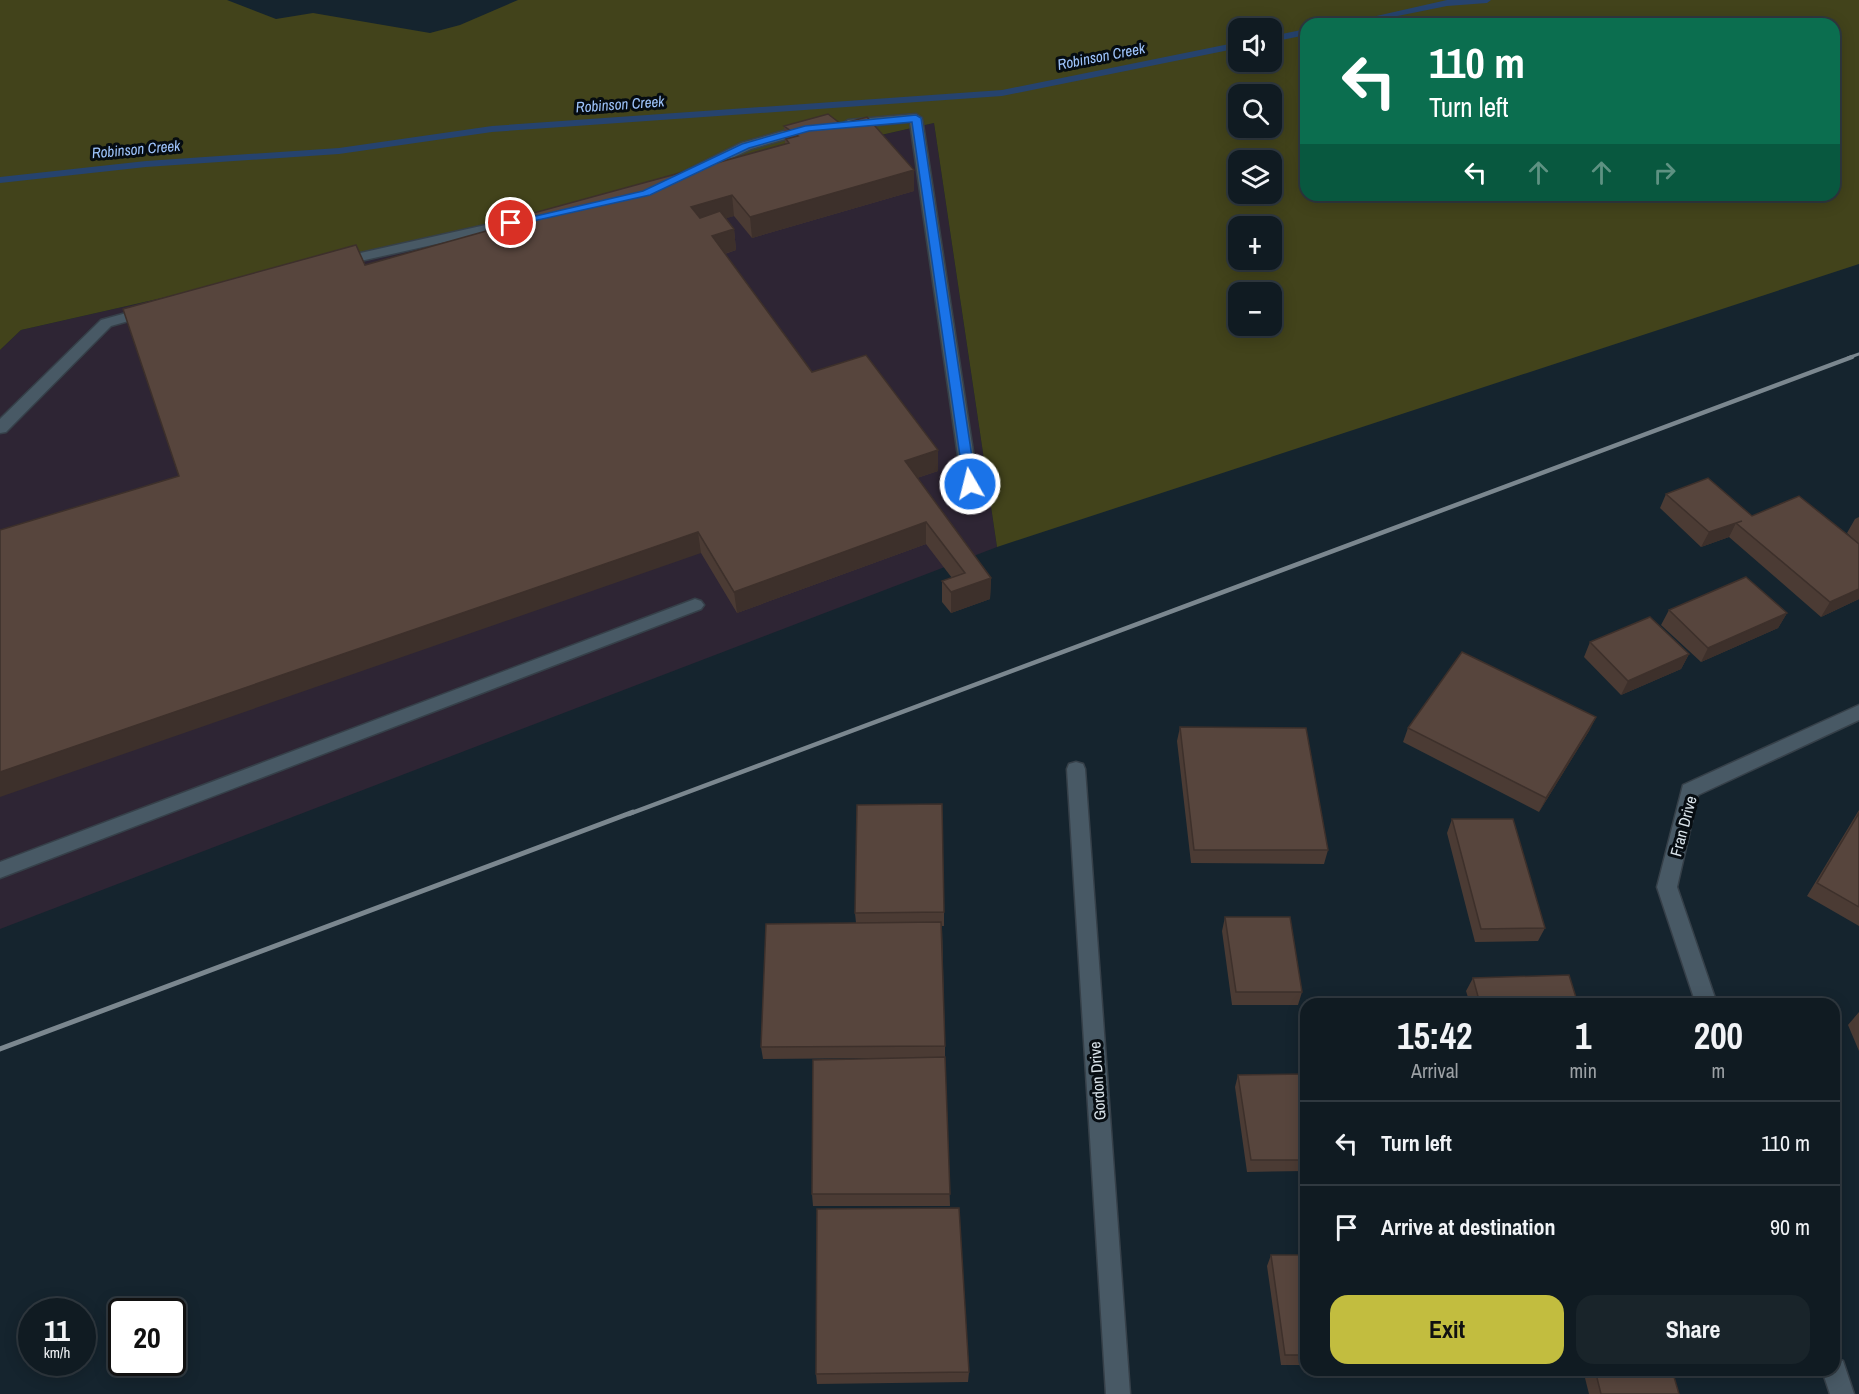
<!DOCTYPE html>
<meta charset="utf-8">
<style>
:root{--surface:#101b22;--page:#19242a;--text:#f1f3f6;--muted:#9ca1a5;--line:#303940;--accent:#c2bd3f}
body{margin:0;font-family:"Archivo Narrow",sans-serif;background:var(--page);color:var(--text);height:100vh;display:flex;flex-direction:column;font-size:22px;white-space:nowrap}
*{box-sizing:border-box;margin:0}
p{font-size:20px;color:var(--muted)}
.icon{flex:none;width:33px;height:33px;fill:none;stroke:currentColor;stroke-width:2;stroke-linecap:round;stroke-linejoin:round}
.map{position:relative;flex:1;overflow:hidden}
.sheet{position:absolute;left:1300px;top:998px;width:540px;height:378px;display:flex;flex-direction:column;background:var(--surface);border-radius:18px;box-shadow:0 3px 15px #0003,0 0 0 2px var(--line)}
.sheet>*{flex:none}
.top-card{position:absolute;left:1300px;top:18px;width:540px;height:183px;border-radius:18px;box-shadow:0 3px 15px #0003,0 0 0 2px var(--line);background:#0b6e4f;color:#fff;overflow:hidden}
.controls{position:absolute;left:1228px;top:18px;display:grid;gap:12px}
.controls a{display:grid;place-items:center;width:54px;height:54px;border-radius:12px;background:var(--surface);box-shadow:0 3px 15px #0003,0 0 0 2px var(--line);font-size:30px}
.speed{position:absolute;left:18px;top:1298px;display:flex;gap:12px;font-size:30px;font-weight:700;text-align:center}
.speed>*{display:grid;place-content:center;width:78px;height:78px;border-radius:50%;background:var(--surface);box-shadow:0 3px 15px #0003,0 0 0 2px var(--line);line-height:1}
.speed small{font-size:15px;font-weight:400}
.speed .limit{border:3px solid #111;border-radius:9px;background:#fff;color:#111}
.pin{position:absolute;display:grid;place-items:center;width:51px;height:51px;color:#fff;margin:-26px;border:3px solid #fff;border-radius:50%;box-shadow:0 2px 6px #0007}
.me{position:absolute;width:66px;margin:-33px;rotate:352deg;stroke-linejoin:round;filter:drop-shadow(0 0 4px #0008)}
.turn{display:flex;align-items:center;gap:21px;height:126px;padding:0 30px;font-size:27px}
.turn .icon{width:78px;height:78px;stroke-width:2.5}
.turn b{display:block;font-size:42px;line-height:51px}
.lanes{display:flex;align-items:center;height:57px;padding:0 30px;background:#0003;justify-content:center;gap:30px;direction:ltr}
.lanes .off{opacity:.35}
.eta{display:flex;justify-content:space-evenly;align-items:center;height:102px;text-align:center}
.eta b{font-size:36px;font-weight:700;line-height:42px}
.primary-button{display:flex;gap:12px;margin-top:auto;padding:12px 30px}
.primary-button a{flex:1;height:69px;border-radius:18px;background:var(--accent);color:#111;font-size:24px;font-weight:700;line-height:69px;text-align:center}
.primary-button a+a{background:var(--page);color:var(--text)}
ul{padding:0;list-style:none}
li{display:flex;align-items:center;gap:18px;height:84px;padding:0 30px;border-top:2px solid var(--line)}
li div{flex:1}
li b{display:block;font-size:22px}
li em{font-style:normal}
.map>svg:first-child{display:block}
</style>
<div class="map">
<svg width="1859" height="1394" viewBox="0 0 1859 1394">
<rect width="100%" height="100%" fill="#15242e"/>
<path fill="#2e2534" d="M934 123 997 547 0 929V350L21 330Z"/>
<path fill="#42431b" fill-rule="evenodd" d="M0 0H227L276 19 313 13 430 33 460 25 518 0H1859V264L997 547 934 123 21 330 0 350ZM1306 24H1834V195H1306ZM1239 28H1272V62H1239ZM1239 94H1272V128H1239ZM1239 160H1272V194H1239ZM1239 226H1272V260H1239ZM1239 292H1272V326H1239Z"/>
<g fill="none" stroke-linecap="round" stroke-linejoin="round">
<path fill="#26436e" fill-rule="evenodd" d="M1447 0H1491L1487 3 1447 6 1358 24H1341Z
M1306 29V35L1272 42V36Z
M1239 42V48L1002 96 492 132 339 154 146 167 0 183V177L146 161 339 148 492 126 1002 90Z"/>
<g stroke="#364049" stroke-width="3">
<path id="service" d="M916 114 922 118 978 484 970 490 962 484 910 122 848 128 842 124 848 120Z
M808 124 814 128 813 131 751 149 685 180 680 181 673 177 741 143Z
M521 217 526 218V224L338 266 331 262 338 258Z
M148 307 155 311 153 314 111 326 6 432 0 433V419L101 320Z
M695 599 701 601 704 605 701 609 0 878V862Z"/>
</g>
<g stroke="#364049" stroke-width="3">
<path id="minor" d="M1859 705V720L1698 795 1677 887 1717 1004H1696L1657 887 1683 785Z
M1076 762 1083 764 1085 769 1130 1394H1106L1067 769 1069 764Z
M1834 1358 1843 1361 1854 1394H1830L1822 1370H1834Z"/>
</g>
<use href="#service" fill="#485965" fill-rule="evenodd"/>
<use href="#minor" fill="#485965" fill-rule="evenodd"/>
<path stroke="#7b878f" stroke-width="3" d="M1848 358 1859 354"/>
<path stroke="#7b878f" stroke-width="4.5" d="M629 814 1852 357"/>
<path stroke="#7b878f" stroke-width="5" d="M0 1049 633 812"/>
</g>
<path fill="#4b3b34" d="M841 124 914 170V191L752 238 734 216 726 218 734 229 736 250 725 254 812 372 938 471 917 478 991 578 990 599 951 613 942 602V581L952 578 926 544 737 613 701 553 179 476 365 265 498 228 497 223 785 144 784 126Z
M1666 494 1752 516 1859 599 1821 617 1729 537 1701 547 1660 508Z
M1859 517V544L1847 533 1855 519Z
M1669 610 1787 613 1778 628 1701 662 1661 625Z
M1590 642 1689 654 1681 669 1621 695 1584 657Z
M1596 717 1589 731 1539 812 1403 742 1408 728Z
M1180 727 1328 850 1324 864 1191 863 1177 741Z
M1859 810V926L1807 896Z
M1452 819 1545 928 1538 941 1475 942 1447 833Z
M944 912V926H942L945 1046V1058L950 1206H813L812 1194 881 1058 763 1059 761 1047 856 923 855 913Z
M1225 917 1302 992 1298 1005H1232L1222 931Z
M1473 978 1578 1004H1470L1466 991Z
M1859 1012V1051L1848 1025Z
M1306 1074V1171L1247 1172 1235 1087 1238 1075Z
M1271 1255H1306V1365H1281L1267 1266Z
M1583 1370H1672L1679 1394H1589Z
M969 1372 968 1382 817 1384 816 1374Z"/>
<path fill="#3d302b" d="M914 170V191L752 238 750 217Z
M732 195 734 216 694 228 691 207Z
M734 229 736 250 714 257 712 236Z
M938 450V471L905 482V461Z
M1742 521 1736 523 1729 537 1701 547 1709 532Z
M926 522V544L737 613 734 592Z
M698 532 701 553 0 797V772Z
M991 578 990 599 951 613V592Z
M1859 589V599L1821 617 1830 602Z
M1787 613 1778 628 1701 662 1708 648Z
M1689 654 1681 669 1621 695 1628 681Z
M1596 717 1589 731 1539 812 1546 798Z"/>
<path fill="#57453d" stroke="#3d302b" stroke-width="1.5" d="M828 114 841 124 867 117 914 170 750 217 732 195 691 207 700 218 720 211 734 229 712 236 812 372 866 355 938 450 905 461 991 578 951 592 942 581 965 573 926 522 734 592 698 532 0 772V530L179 476 123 309 356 245 365 265 504 226 497 223 789 143 786 139 798 136 784 126Z
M1708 478 1752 516 1799 496 1859 544V589L1830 602 1736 523 1742 521 1709 532 1666 494Z
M1746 577 1787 613 1708 648 1669 610Z
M1650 617 1689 654 1628 681 1590 642Z
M1462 652 1596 717 1546 798 1408 728Z
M1180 727 1306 728 1328 850H1194Z
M942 804 944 912 855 913 857 805Z
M1859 813V907L1817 883Z
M1452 819H1513L1545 928 1481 929Z
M1225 917H1290L1302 992H1236Z
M941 922 945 1046 761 1047 766 924Z
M1569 975 1578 1004H1480L1473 978Z
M945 1057 950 1194H812L813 1060Z
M1306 1074V1160H1251L1238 1075Z
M959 1208 969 1372 816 1374 817 1209Z
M1271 1255H1306V1355H1285Z
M1595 1370H1672L1679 1394H1601Z"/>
<path fill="#1a73e8" stroke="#114b97" stroke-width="1.5" d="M916 115 921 118 976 484 970 488 964 484 912 122 809 131 749 148 650 195 511 226 506 223 643 191 742 144 805 126Z"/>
<g text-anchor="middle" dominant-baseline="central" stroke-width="6" stroke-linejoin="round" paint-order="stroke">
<g font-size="15" font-style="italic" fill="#9ec4fc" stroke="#060c11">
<text transform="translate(1101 56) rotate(-11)">Robinson Creek</text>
<text transform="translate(620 104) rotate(-4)">Robinson Creek</text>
<text transform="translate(136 149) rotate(-5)">Robinson Creek</text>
</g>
<g font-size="16" fill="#d9e3ea" stroke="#060c11">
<text transform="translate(1683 826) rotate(-75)">Fran Drive</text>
<text transform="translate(1097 1081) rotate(-94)">Gordon Drive</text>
</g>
</g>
</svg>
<div class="controls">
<a><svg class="icon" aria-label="sound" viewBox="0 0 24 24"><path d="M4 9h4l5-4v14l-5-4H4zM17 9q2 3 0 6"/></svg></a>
<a><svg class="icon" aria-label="search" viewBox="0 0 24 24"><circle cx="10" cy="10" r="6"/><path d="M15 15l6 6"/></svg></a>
<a><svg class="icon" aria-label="layers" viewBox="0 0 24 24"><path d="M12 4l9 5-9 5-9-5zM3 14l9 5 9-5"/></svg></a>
<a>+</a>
<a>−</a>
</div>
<div class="speed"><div>11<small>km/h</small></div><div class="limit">20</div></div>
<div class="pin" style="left:511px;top:223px;background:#d93025"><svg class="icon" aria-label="arrive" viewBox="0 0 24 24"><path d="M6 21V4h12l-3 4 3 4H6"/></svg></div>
<svg class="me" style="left:970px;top:484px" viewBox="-20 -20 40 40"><circle r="17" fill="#1a73e8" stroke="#fff" stroke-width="3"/><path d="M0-11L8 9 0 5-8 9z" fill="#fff"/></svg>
<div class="top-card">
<div class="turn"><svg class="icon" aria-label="left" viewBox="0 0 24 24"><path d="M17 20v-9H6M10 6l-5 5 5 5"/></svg><div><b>110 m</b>Turn left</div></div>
<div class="lanes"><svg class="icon" aria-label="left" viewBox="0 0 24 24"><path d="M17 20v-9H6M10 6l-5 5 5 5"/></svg><svg class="icon off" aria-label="ahead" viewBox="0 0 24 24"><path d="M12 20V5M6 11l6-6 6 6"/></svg><svg class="icon off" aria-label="ahead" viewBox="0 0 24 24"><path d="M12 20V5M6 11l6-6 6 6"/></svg><svg class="icon off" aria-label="right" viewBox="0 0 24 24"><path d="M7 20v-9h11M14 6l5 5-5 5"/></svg></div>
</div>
<section class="sheet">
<div class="eta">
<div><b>15:42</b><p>Arrival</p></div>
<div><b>1</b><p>min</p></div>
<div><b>200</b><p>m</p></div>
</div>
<ul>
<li><svg class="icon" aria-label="left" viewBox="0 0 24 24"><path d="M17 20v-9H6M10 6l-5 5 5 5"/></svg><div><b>Turn left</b></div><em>110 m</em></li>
<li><svg class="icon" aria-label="arrive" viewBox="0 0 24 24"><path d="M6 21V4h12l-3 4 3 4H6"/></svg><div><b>Arrive at destination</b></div><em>90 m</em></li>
</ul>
<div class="primary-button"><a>Exit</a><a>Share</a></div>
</section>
</div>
